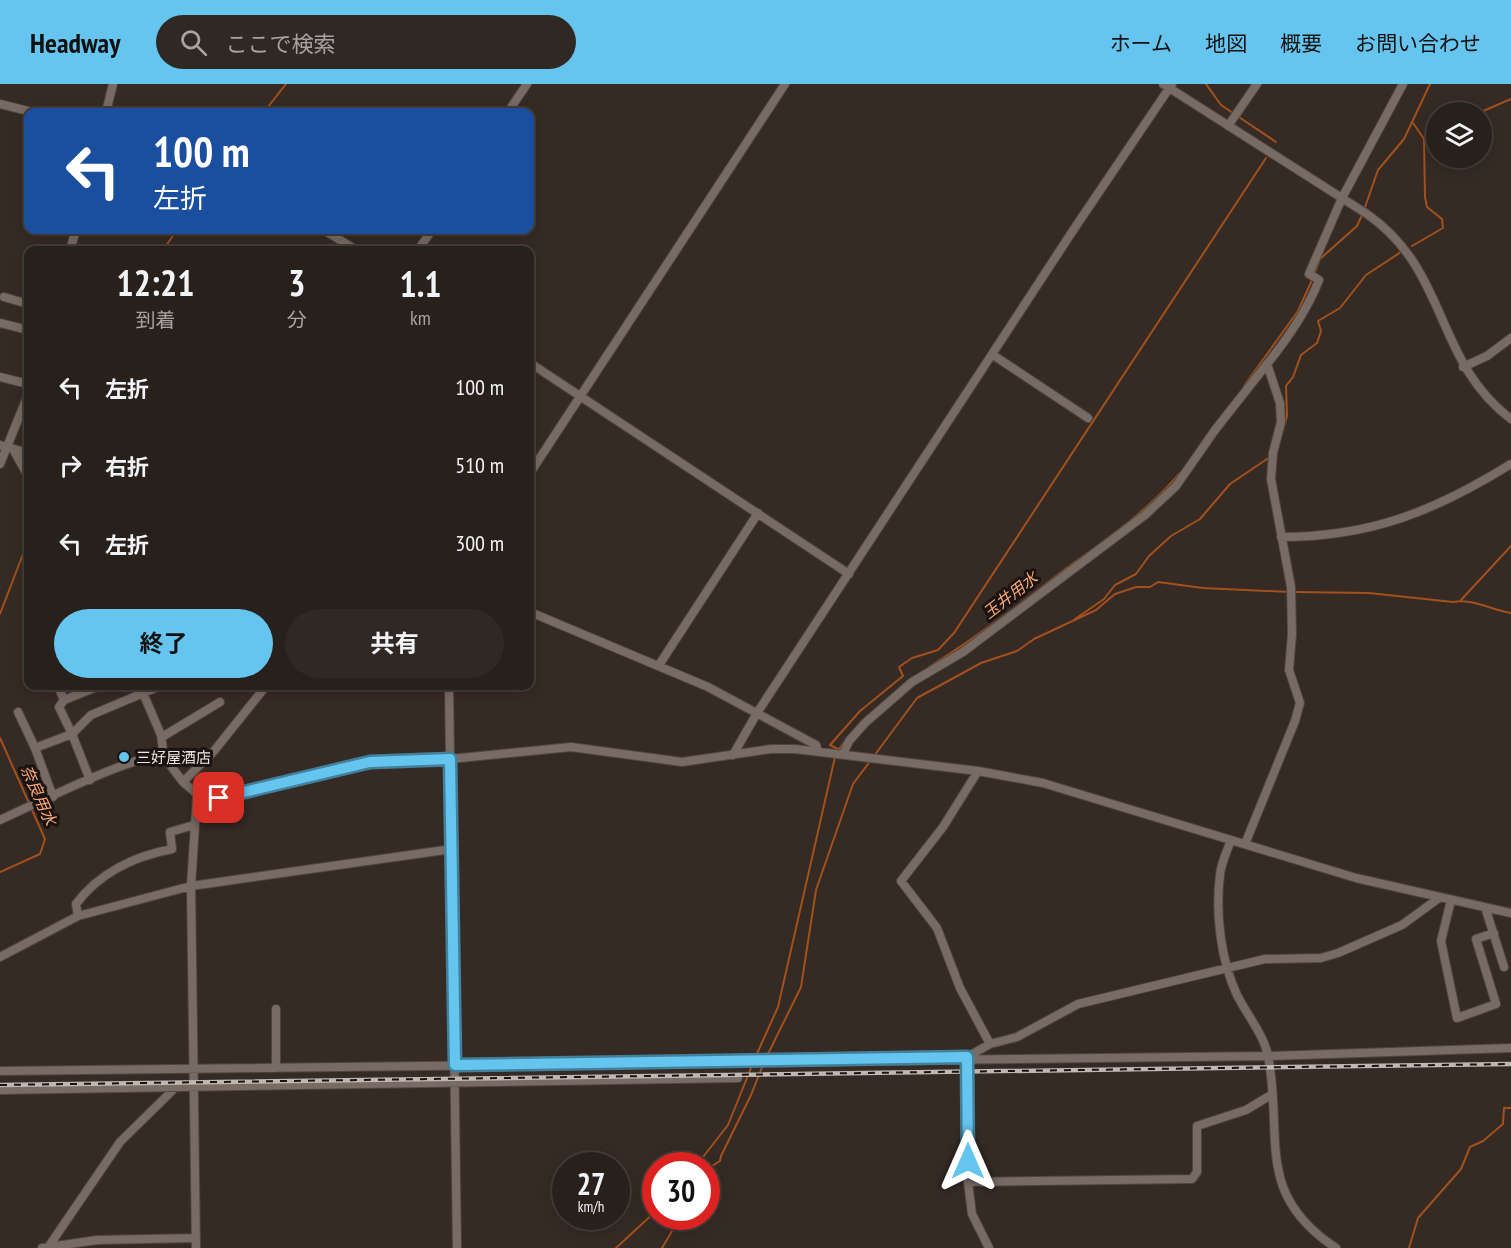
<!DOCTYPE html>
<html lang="ja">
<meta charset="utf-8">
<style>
:root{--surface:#28201b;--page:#302824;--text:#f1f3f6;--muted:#a5a3a3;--line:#443e3a;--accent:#65c5ef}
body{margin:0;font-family:"PT Sans Narrow","Noto Sans JP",sans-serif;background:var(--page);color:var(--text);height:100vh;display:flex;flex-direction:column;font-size:22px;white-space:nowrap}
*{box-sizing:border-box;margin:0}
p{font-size:20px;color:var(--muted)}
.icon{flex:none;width:33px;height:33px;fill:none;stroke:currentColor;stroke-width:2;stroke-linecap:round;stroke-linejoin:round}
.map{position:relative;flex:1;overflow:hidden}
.sheet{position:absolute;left:24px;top:162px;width:510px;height:444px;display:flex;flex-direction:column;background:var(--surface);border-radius:12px;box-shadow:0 3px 15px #0003,0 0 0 2px var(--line)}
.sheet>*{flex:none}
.hud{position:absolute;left:24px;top:24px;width:510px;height:126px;border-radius:12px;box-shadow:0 3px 15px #0003,0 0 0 2px var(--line);background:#1a4fa0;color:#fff;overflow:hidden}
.buttons{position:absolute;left:1426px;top:18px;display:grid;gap:12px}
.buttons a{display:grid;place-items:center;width:66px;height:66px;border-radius:50%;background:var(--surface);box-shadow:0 3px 15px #0003,0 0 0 2px var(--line);font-size:30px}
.speed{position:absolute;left:552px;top:1068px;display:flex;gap:12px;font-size:30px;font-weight:700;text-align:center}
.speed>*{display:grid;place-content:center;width:78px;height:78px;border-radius:50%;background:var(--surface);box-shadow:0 3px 15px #0003,0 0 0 2px var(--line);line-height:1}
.speed small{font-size:15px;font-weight:400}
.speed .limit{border:9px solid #d22;background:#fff;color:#111}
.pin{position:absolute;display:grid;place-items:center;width:51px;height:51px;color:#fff;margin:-26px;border-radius:12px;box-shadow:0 3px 9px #0006}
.me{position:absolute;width:66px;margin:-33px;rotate:0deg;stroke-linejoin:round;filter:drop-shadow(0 0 4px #0008)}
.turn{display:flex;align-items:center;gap:21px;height:126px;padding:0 30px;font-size:27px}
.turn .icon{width:78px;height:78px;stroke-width:2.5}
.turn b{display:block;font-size:42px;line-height:51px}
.eta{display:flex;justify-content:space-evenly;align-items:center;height:102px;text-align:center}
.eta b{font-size:36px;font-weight:700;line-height:42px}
.button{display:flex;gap:12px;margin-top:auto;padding:12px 30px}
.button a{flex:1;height:69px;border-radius:36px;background:var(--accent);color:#111;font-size:24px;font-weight:700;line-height:69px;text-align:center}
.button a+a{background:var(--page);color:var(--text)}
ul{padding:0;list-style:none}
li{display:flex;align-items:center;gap:18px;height:78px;padding:0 30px}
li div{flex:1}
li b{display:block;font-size:22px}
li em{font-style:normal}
header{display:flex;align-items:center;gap:36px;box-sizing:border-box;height:84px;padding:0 30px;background:var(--accent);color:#111}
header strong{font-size:28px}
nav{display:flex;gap:33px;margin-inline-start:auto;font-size:21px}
.search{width:420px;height:54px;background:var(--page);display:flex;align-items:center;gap:15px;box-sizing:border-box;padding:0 21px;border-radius:33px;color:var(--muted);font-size:22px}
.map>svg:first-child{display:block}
</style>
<header>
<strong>Headway</strong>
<div class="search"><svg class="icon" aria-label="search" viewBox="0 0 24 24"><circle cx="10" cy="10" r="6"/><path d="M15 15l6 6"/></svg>ここで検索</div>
<nav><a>ホーム</a><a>地図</a><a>概要</a><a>お問い合わせ</a></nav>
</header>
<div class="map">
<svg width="1511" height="1164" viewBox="0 0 1511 1164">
<rect width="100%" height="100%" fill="#362a24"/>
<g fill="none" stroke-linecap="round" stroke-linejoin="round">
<path stroke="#a2511c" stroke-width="2" d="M1206 0 1221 21 1276 58
M264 28 286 0
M1481 28 1511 15
M1424 55 1437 46
M1364 126 1378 86 1404 55 1430 0
M1412 162 1443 144 1442 135 1427 123 1425 113 1424 55 1413 39
M163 166 177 146
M1314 191 1320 175 1357 142 1362 131
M1244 302 1298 227 1312 196
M1277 367 1287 332 1286 302 1293 293 1301 271 1317 259 1321 247 1318 237 1340 224 1366 191 1401 168
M1295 508 1369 509 1453 518C1470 514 1493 526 1511 529
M1461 516 1511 462
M0 530 28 457
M1075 535 1104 515 1115 501 1136 490 1149 472 1171 452 1200 435 1230 400 1270 373
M929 583C976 554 1020 520 1064 486 1104 457 1148 427 1180 389
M0 654 45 755 40 770 0 788
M838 665 830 661 860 627 903 592 899 583 912 574 938 566 954 549 1266 74
M837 668 844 658
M874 672 917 614 981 579 1017 567 1034 555 1096 526 1115 510 1136 503H1150L1158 498 1203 504 1289 508
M755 974 778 923 835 673
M765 976 801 903 816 806 853 700 871 676
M696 1082 728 1041 753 979
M706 1086 720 1077 721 1072 751 1011 763 981
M616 1164 656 1127
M662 1164 681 1132
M1409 1164 1418 1134 1461 1085 1470 1063 1483 1057 1503 1040 1504 1024H1511"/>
<g stroke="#4f4640" stroke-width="10">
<path id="minor" d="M1163 0 1367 130C1449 187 1434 277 1511 335
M0 20 32 28
M106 28 113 0
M508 28 527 0
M1228 42 1257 0
M324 146 356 166
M70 166 76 146
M418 166 432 146
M4 213 28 220
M0 239 28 246
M993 271 1088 334
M530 279 849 490
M1463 283 1487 272 1511 254
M0 293 28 300
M0 361 28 369
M13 365 28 392
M0 380 28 311
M530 389 785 0
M1281 453C1371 453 1435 427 1511 380
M530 528 708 603 816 661 818 667
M659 581 758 429
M58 602 64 616
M99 602 64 616 59 623 72 650 91 631 160 602
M140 602 161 651 164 673 183 698 197 710 219 714 371 678 450 675 571 663 682 678 771 665H795L978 687 1043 699 1356 794 1511 829
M449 602 457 1164
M18 628 35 664
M162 653 220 618
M843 670 849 657 865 639 912 598 963 568 1145 431 1176 402 1215 346 1267 280
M733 671 757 629 1074 145 1172 0
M978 687 943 743 901 797 937 844 960 904 990 960
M183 698 214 667 266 602
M53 713 35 664 72 650 90 696
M0 736C27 724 144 665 164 673
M1231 756C1227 767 1221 779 1220 791 1215 829 1221 877 1237 911 1247 931 1264 951 1268 972 1284 1053 1253 1109 1336 1164
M1245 760 1295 637 1300 619 1289 586 1292 550 1291 503 1271 395 1273 369 1281 338 1280 319 1267 280C1288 254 1307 227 1319 196L1309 190 1342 114 1403 0
M1451 816 1441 857 1457 934 1496 920 1476 855 1494 849
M1485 823 1504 883
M78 832 76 820C99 789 135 772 172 765L170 748 194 741
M0 873 78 832 191 802 452 765
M276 984V925
M0 987 1268 972 1511 964
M0 1006 738 994
M968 1098 1192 1095 1197 1088V1042L1246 1026 1271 1011
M49 1162 120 1058 176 1003
M42 1164 97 1156 196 1154
M196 1164 191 802 197 710
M989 1164 972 1130 968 1098 967 973 990 960 1017 953 1078 920 1265 875 1321 874 1338 869 1402 841 1439 814"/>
</g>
<use href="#minor" stroke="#786b64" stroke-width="8"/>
<g stroke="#c0b7b3" stroke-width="4.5">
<path id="rail" d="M0 1001 1511 980"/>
</g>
<use href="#rail" stroke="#191412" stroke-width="2" stroke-dasharray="7" stroke-linecap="butt"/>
</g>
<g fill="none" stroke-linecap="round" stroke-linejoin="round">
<g stroke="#42809b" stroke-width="15">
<path id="route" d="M219 714 370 678 450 675 455 981 967 973 968 1077"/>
</g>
<use href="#route" stroke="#65c5ef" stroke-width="10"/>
</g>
<circle fill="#65c5ef" stroke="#191412" stroke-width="2" cx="124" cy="673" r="6"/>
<g text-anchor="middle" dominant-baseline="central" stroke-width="6" stroke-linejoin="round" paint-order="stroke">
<g font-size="15" fill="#eee6e2" stroke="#191412" text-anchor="start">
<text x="136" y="673">三好屋酒店</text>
</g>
<g font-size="16" font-style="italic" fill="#ffa675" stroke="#191412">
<text transform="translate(1010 511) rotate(-38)">玉井用水</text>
<text transform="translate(39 711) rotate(66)">奈良用水</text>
</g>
</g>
</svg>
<div class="buttons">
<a><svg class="icon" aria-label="layers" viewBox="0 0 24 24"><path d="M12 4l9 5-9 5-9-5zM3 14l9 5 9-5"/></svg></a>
</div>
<div class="speed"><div>27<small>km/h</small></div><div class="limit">30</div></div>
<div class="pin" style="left:219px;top:714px;background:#d93025"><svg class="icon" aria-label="arrive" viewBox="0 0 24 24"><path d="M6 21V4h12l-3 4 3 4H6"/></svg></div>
<svg class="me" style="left:968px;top:1077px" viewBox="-20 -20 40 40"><path d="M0-17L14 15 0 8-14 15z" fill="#65c5ef" stroke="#fff" stroke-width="4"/></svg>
<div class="hud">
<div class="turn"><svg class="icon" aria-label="left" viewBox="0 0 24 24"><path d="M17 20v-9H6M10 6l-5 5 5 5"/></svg><div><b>100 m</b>左折</div></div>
</div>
<section class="sheet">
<div class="eta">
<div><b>12:21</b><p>到着</p></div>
<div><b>3</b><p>分</p></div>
<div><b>1.1</b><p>km</p></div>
</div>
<ul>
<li><svg class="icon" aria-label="left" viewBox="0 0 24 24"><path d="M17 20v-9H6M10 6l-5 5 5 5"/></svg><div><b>左折</b></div><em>100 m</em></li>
<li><svg class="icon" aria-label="right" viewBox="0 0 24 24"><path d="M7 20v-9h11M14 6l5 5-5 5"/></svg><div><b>右折</b></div><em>510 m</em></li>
<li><svg class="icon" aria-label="left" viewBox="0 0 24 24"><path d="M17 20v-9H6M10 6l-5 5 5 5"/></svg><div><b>左折</b></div><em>300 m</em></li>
</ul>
<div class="button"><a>終了</a><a>共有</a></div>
</section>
</div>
